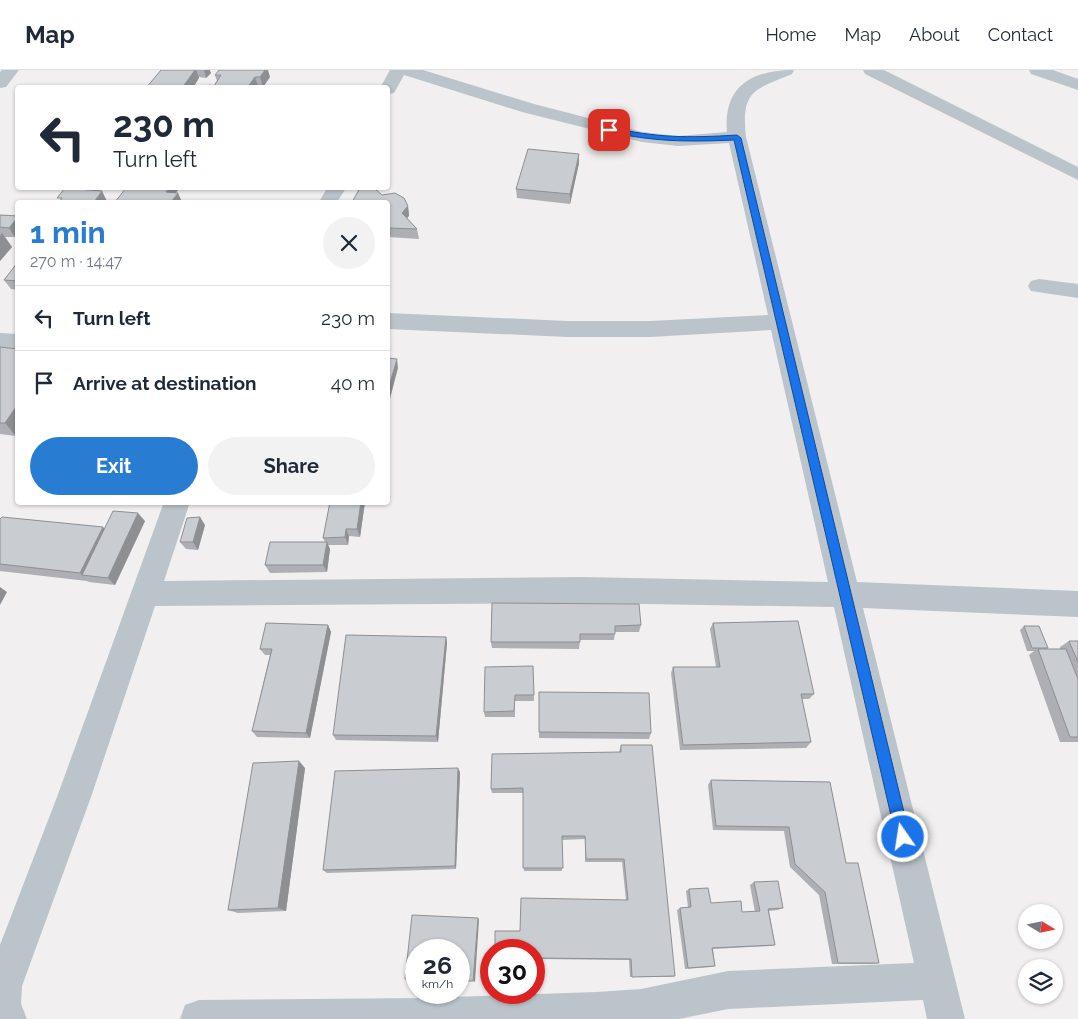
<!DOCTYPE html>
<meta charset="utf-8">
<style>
:root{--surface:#fff;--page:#f2f2f3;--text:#1f2937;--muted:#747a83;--line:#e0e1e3;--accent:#287cd2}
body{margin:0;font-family:Raleway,sans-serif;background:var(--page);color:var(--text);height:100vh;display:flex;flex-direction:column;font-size:19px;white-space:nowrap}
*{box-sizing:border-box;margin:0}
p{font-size:16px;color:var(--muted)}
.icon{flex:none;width:28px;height:28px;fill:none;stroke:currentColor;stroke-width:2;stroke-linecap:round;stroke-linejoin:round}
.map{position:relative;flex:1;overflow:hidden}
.panel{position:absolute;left:15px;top:130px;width:375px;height:305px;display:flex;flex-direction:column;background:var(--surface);border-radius:5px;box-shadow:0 1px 4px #0004}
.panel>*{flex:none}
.banner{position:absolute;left:15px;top:15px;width:375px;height:105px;border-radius:5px;box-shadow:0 1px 4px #0004;background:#fff;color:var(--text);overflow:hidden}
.needle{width:32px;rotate:100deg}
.controls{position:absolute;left:1018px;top:834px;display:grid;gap:10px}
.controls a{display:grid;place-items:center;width:45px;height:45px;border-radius:50%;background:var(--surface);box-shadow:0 1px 4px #0004;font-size:25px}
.speed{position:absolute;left:405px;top:869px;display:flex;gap:10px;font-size:25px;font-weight:700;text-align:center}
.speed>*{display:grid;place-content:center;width:65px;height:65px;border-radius:50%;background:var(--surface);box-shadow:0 1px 4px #0004;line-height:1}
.speed small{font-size:12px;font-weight:400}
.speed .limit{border:8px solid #d22;background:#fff;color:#111}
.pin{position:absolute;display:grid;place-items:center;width:42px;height:42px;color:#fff;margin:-21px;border-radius:10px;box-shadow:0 2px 8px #0006}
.me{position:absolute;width:55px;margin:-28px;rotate:347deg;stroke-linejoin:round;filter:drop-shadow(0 0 4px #0008)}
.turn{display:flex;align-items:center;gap:18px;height:105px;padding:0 15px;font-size:22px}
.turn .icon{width:65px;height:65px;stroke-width:2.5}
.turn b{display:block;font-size:35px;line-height:42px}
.round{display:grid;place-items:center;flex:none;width:52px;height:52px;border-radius:26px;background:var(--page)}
.summary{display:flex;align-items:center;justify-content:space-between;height:85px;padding:0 15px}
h1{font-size:30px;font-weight:700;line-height:38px;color:var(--accent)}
.cta{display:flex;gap:10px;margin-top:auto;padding:10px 15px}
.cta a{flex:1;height:58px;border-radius:30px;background:var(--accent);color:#fff;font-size:20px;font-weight:700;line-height:58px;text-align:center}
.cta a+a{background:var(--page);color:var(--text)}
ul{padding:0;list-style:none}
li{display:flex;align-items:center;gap:15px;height:65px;padding:0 15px;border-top:1px solid var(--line)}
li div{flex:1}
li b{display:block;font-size:19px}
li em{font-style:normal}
header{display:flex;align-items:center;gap:30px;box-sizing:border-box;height:70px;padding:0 25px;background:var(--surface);border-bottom:1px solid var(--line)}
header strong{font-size:24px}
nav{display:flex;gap:28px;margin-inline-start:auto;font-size:18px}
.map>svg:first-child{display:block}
</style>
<header>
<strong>Map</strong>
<nav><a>Home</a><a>Map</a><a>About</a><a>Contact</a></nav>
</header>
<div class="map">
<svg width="1078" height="949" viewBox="0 0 1078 949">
<rect width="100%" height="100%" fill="#f1efef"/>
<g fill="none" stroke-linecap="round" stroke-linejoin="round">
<path fill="#bbc4ca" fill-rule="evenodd" d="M2 0H19L6 17 0 18V2Z
M390 0H423L534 34 642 62 678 66 727 62C723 16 752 0 794 0L792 4C753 20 741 21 746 67L857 512 1078 521V547L863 538 965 949H927L923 930 728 939 679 949H180L185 935 199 930 424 928 597 922 641 919 728 901 914 893 834 537 582 533 155 536 91 727 22 916 21 934 27 949H0V875L57 727 164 432H190L164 511 582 507 828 512 771 260 650 267H567L388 259V243L567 251H650L768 245 729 73 678 76 642 72 522 42 404 5 394 23 388 24V18H380Z
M863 0H884L1078 97V110L865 4Z
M1029 0H1053L1078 9V20L1031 4Z
M327 118H346L337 132H319Z
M1039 209 1078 214V228L1031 221 1028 216 1031 211Z
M0 263 18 264V280L0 279Z"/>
</g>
<path fill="#adafb4" d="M161 0H210V1L211 3 206 8 199 7V8Z
M215 5 270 7 263 17 258 16 257 18H207L214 16 217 11Z
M579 93 570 134 517 128 516 119Z
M382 125 408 136 409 146 407 148 417 159 419 169 388 167V132Z
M0 145 18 146V164L15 167H5L12 177 0 191Z
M18 192V220L11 219 4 210Z
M0 277 16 366 0 364Z
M330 432H365L360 467 349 466 348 475H328L330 479 327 502 270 503 265 495 325 472 323 468Z
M0 449 104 459 145 451 115 515 89 512 87 511 0 501Z
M205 455 198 480 186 479 180 472Z
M492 533 641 555 639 562H615L614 570H580L579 579 492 578 491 572Z
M713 553 814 624 809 629H802L811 672 806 678 680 680 671 603 673 597H716L710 559Z
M328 555 331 562 310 668 257 667 252 661 270 585H265L260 579Z
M1024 556 1048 578 1047 579H1060V577L1069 571H1078V672H1060L1029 585 1034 581H1027L1020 560Z
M446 567 447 573 438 672 336 670 333 665Z
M533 596 534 631H515V647H485L484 642Z
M539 622 651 663 649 669 539 668Z
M621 675 675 906 672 907H630L629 890 534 889V880L520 861 626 830 622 792H585V769L562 770V801H524L523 723H492L491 719 619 682Z
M305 698 286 841 238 843 228 840Z
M460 702 456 799 327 803 323 800Z
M711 710 830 712 846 793 879 893 872 894H832L819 825 790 797 784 761 713 760 708 715Z
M754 812 783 838 778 840 769 841 775 875 770 876 713 879 715 896 711 897 685 899 677 840 680 838 688 837 686 821 689 819 711 833 742 842H755L750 815Z"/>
<path fill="#8d8f92" d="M195 0H196L199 8 193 18H182Z
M204 0H210V1L211 3 206 8Z
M265 0H268L270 7 263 17 260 7Z
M255 7 258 16 257 18H247Z
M579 84V93L570 134V124Z
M169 118H177L178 120 170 131 166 122Z
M102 121 107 131 106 132H94Z
M178 123 182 132H171Z
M408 136 409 146 403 152 402 143Z
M18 147V164L15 167 9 158Z
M2 163 12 177 0 191V166Z
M397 289 398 298 388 336V320Z
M18 334V364L16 366 5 353Z
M361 432H365L360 467 357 459Z
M138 443 145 451 115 515 108 508Z
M200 447 205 455 198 480 193 472Z
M103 457 110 465 82 505 87 511 80 503Z
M346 459 349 466 348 475 345 467Z
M327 472 330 479 327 502 323 495Z
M0 517 7 522 0 535Z
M328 555 331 562 310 668 306 663Z
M446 567 447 573 438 672 436 666Z
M299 691 305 698 286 841 278 838Z
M458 698 460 702 456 799 455 796Z
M478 848 479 850 475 912 473 911Z"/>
<path fill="#c9ccd1" stroke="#8d8f92" d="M161 0H195L182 18H146Z
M219 0H265L260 7H255L247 18H207L209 15 214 16 221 5H215Z
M528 79 579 84 570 124 516 119Z
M65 118 102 121 94 132H59L62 128H57Z
M126 118H169L166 122 178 123 171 132H115Z
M360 118H374L382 125 395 123 404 128 408 136 402 143 417 159 388 158V132H352Z
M0 145 18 146V147L9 158 0 157Z
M18 192V211L4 210Z
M0 277 18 279V334L5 353H0Z
M388 288 397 289 388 320Z
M330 432H361L357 459H346L345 467 323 468Z
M113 441 138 443 108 508 82 505Z
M2 447 103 457 80 503 0 494V449Z
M200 447 193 472H180L187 448Z
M270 472H327L323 495H265Z
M492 533 639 534 641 555 615 556V564H580V572H491Z
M798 551 814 624H801L811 672 683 675 673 597H720L713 553Z
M266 553 328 555 306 663 252 661 272 579H260Z
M1024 556H1039L1048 578H1032Z
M346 565 446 567 436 666 333 665Z
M1069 571H1078V592Z
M1038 579H1066L1078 609V667H1070Z
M533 596 534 625H515L514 641 484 642 485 597Z
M539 622 649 623 651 663 539 662Z
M621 675H652L675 906 632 907 631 889 534 888V880H495V861H520L521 828 628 830 624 789H586L585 766H562L563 798H523V718L491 719 492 684 621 682Z
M299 691 278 838 228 840 253 693Z
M458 698 455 796 323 800 335 701Z
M711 710 830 712 846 793H858L879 893H838L825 822 795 794 789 757 716 756Z
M778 811 783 838 768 839 775 875 712 878 715 896 688 898 680 838 691 837 689 819 708 818 711 833 741 831 742 842 760 841 754 812Z
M412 845 478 848 473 911H459V880H416V909H405Z"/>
<path fill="#1a73e8" stroke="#114b97" d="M609 57C657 68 688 68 737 65L741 68 910 767 908 772 903 774 898 772 896 767 734 70C687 72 653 72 606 61V58Z"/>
</svg>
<div class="controls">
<a><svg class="needle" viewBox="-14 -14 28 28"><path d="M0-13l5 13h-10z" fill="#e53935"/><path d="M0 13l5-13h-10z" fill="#747a83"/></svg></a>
<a><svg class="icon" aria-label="layers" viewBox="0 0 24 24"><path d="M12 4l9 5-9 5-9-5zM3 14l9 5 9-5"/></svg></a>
</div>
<div class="speed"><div>26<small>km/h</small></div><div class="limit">30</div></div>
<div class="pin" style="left:609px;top:60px;background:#d93025"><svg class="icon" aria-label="arrive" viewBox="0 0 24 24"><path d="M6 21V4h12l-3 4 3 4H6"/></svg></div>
<svg class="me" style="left:903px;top:767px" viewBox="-20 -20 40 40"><circle r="17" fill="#1a73e8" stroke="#fff" stroke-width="3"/><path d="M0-11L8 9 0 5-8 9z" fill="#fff"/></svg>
<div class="banner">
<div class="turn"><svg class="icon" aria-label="left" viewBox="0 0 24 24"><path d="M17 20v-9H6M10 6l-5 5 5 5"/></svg><div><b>230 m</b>Turn left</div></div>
</div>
<section class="panel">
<div class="summary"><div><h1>1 min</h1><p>270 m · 14:47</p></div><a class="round"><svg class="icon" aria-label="close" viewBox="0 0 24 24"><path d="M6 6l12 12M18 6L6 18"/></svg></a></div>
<ul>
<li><svg class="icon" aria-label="left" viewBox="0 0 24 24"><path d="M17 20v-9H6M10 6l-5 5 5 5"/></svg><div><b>Turn left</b></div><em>230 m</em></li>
<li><svg class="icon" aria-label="arrive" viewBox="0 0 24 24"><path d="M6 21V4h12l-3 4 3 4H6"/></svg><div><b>Arrive at destination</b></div><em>40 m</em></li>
</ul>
<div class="cta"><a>Exit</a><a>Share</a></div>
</section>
</div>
